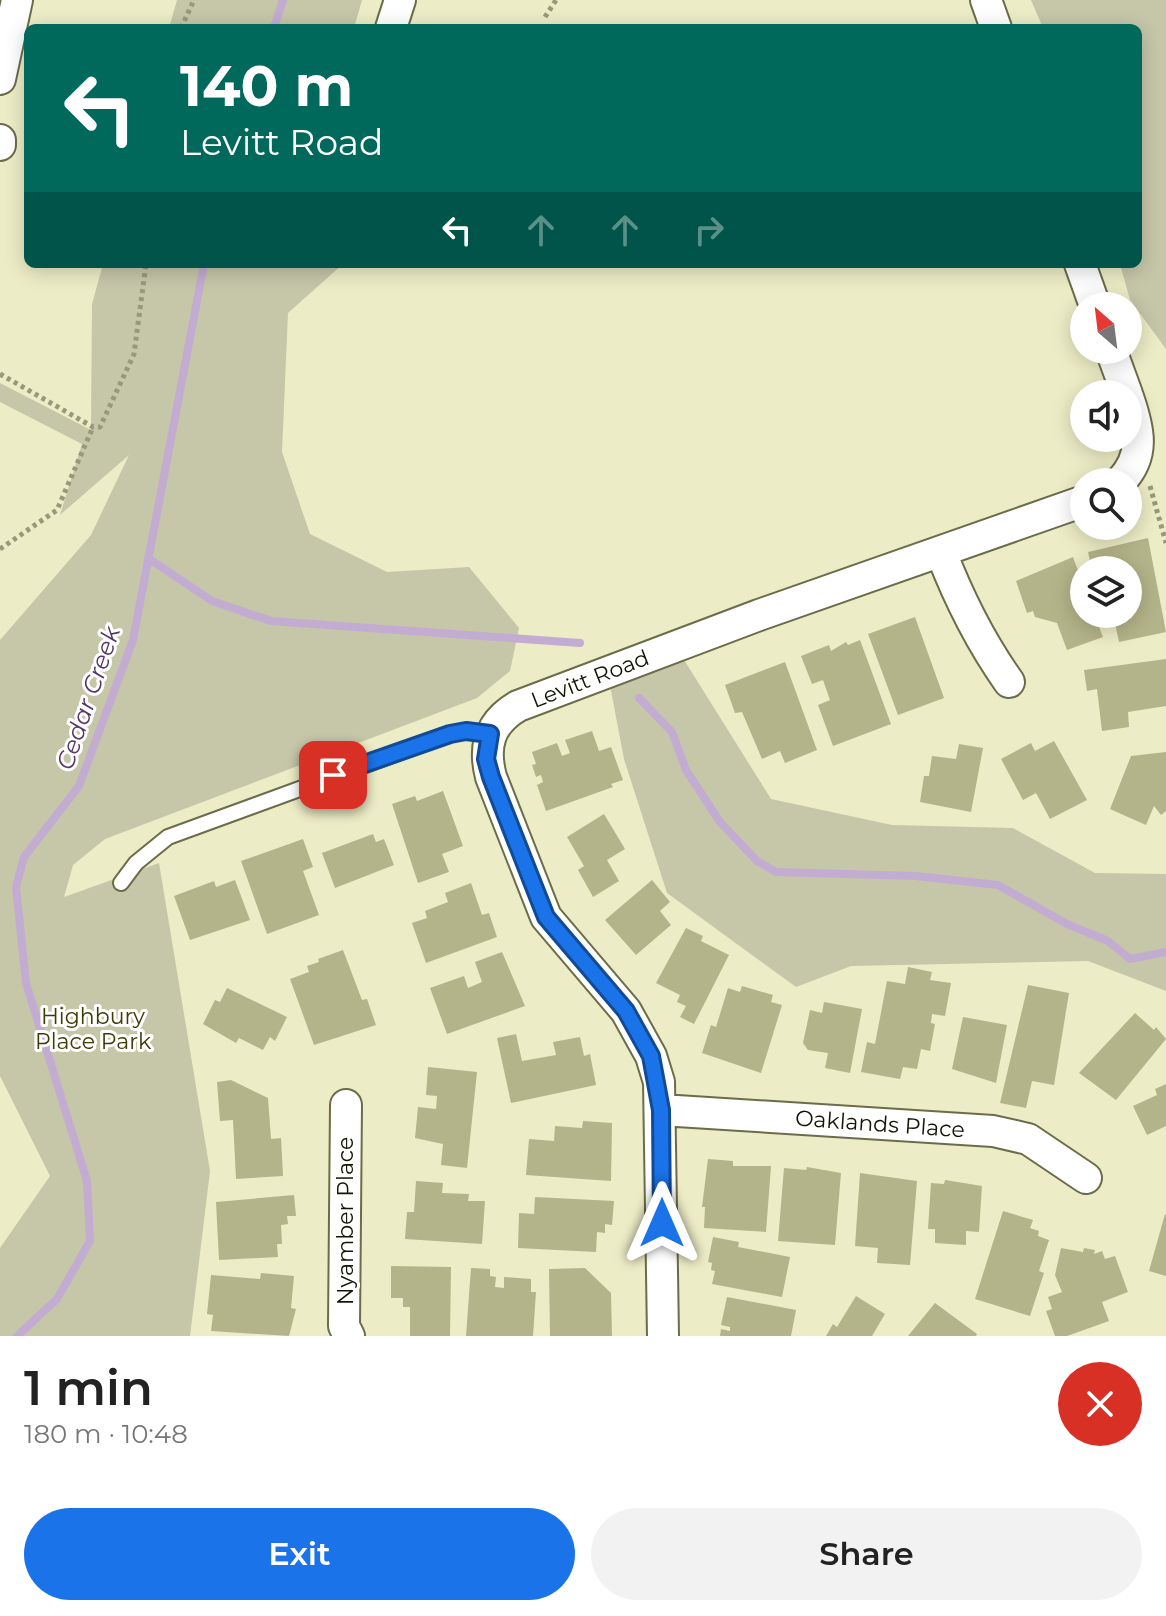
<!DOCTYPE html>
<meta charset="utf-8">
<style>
:root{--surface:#fff;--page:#f2f2f2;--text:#222;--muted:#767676;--accent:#1a73e8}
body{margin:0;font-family:Montserrat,sans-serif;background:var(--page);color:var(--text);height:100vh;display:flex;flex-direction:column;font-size:30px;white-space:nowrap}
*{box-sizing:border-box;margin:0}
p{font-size:26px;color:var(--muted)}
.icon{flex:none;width:44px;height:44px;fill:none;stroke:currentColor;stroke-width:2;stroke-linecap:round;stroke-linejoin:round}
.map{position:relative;height:1336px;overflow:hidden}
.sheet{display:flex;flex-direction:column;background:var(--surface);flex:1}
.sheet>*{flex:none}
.guide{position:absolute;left:24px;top:24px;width:1118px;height:244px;border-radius:12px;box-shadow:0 4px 20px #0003;background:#00695c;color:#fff;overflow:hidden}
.needle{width:52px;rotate:332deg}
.buttons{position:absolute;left:1070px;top:292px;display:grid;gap:16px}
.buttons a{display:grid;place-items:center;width:72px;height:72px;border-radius:50%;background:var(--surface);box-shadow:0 4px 20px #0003;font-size:40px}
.pin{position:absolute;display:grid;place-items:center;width:68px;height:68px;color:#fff;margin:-34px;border-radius:16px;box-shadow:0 4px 12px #0006}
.me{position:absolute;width:88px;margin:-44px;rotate:0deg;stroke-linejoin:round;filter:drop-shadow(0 0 6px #0008)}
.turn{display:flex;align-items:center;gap:28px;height:168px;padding:0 24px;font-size:36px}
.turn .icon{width:104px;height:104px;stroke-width:2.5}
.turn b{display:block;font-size:56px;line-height:68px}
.lanes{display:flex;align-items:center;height:76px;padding:0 24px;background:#0003;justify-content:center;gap:40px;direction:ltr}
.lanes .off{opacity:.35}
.round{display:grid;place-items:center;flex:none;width:84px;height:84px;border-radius:42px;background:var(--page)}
.head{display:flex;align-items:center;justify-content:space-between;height:136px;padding:0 24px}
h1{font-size:48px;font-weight:600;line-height:60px}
.button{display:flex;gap:16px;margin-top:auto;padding:16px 24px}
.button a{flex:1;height:92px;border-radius:48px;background:var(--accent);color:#fff;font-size:32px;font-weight:600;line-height:92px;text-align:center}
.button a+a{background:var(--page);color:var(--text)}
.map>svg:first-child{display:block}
</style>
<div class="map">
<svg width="1166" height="1336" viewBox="0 0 1166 1336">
<rect width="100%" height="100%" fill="#ececc6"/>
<path fill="#c6c6a9" d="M177 0H362L354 28H169Z
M1031 0H1166V349L1130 300 1120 264H1138V28H1043Z
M103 264H343L288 313 282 452 310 534 387 572 469 567 519 628 510 671 477 698 105 839 73 865 64 897 159 863 210 1171 190 1336H0V1248L50 1176 0 1076V640L91 535 129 455 60 515 82 444 0 402V383L91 430 92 304Z
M681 655 771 799 892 825 1013 828 1095 873 1166 874V991L1088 961 851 966 796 987 667 893 624 759 609 680Z"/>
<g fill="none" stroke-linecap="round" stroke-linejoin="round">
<path stroke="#c3acd1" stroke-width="8" d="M274 28 283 0
M148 558 212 601 271 621 580 643
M639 698 672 732 686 770 720 822 757 861 776 872 916 876 998 885 1067 924 1108 941 1130 959 1166 952
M17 1336 57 1299 90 1241 87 1181 26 983 16 887 24 857 79 786 133 640 204 264"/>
</g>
<path fill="#b4b48a" d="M1148 538 1166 632 1119 642 1113 614H1128V570H1092L1088 552Z
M1073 557 1084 587V614H1094L1103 637 1067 650 1057 623 1035 617 1033 611 1027 613 1016 581Z
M915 617 944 698 898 715 868 634Z
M860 640 891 724 833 746 818 705 830 700 823 680 812 684 801 656 829 645 831 651 846 642 848 645Z
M1166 659V706L1128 712 1129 727 1102 731 1097 689 1087 691 1084 670Z
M785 662 817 750 785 763 780 751 762 759 742 712 735 713 725 685Z
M592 731 599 751 611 747 623 780 611 784 613 787 546 811 537 785 543 782 541 775 536 777 532 765 536 764 532 752 557 743 562 756 570 753 565 740Z
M1054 741 1087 800 1050 819 1036 793 1023 800 1001 759 1031 743 1035 751Z
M959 744 983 748 971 812 920 802 924 776H929L932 756 956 759Z
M1166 752V811L1161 815 1154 806 1146 825 1110 809 1131 756Z
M443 791 463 846 442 854 449 872 418 883 392 804 415 796 417 801Z
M604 814 625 849 607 860 619 881 593 897 578 870 584 866 567 837Z
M373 834 376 842 384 839 394 865 335 888 322 853Z
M303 839 313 867 303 871 319 915 267 934 241 861Z
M235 880 250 920 190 940 174 896 214 881 216 887Z
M652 880 670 902 660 911 671 925 636 955 605 920Z
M471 883 482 915 489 913 497 937 426 963 412 923 427 918 425 911 448 902 445 893Z
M686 928 703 936 701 941 729 955 694 1024 680 1017 686 1006 677 1002 680 995 656 983Z
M343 950 362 1000 367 999 376 1025 314 1045 290 979 309 972 307 966 319 962 318 959Z
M502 952 525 1006 447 1034 430 988 464 976 468 988 482 982 475 962Z
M908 967 932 972 930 980 951 983 945 1016 932 1014 931 1023 935 1024 930 1051 921 1049 917 1069 903 1067 900 1079 861 1072 867 1042 875 1044 887 981 905 984Z
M1028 985 1069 993 1054 1085 1032 1081 1026 1108 1000 1103Z
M742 986 773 995 771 1002 782 1005 761 1073 702 1053 711 1025 716 1027 728 988 740 992Z
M227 988 287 1017 275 1041 270 1037 263 1050 239 1038 236 1043 203 1024 215 1000 220 1002Z
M824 1002 862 1009 850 1073 825 1068 828 1053 808 1050 803 1043 810 1010 822 1013Z
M1135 1013 1154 1030 1156 1027 1166 1039 1116 1100 1079 1073Z
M963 1017 1007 1025 996 1083 952 1069Z
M516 1034 522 1061 556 1055 553 1042 580 1037 584 1056 590 1054 596 1085 511 1103 497 1038Z
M428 1067 477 1072 467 1168 441 1165 443 1144 415 1138 418 1107 436 1109 437 1096 426 1095Z
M231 1080 268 1098 271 1139 281 1138 283 1176 236 1179 233 1120 220 1121 217 1082Z
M1166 1084V1126L1147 1135 1133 1106 1157 1095 1155 1089Z
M583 1121 612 1123 611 1181 526 1175 529 1139 554 1141 555 1126 582 1128Z
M708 1159 733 1161V1166H771L766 1232 704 1228 705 1207H702Z
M807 1167 841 1173 835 1245 778 1241 784 1168 806 1170Z
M860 1173 917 1181 910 1265 877 1263 878 1248 855 1246Z
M945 1180 982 1186 979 1232 966 1231V1245L935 1243V1229H928L931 1183 944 1184Z
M416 1181 443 1183 442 1193 469 1194 468 1201H485L482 1244 405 1239 407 1212H414Z
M294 1195 296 1216H287L288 1224 281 1225 282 1244H277L278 1257 219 1260 216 1202Z
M535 1197 614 1201 612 1225 605 1224V1233L597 1232 596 1252 518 1248 519 1213 534 1214Z
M1003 1211 1033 1220 1030 1228 1039 1231 1038 1236 1049 1240 1039 1271 1044 1273 1030 1316 975 1299Z
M1165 1214 1166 1215V1276L1149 1271Z
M713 1237 739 1242 738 1247 790 1257 782 1297 712 1284 715 1271 711 1270 712 1263 708 1262Z
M1061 1248 1083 1252 1084 1248 1095 1250 1094 1254 1102 1251 1105 1259 1115 1256 1128 1292 1102 1302 1109 1321 1067 1336H1055L1046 1311 1052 1309 1048 1297 1062 1292 1055 1275Z
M391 1266 451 1267 450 1336H410V1307H403V1298H391Z
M471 1268 490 1269V1276L496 1277 495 1287 504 1288V1277L531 1279V1292H536L533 1336H466Z
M585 1268 611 1293 612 1336H550L549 1269Z
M261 1273 294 1276 291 1308 296 1309 289 1336 211 1331 213 1315 207 1314 211 1275 260 1279Z
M856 1296 885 1314 872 1336H826L833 1324 837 1327Z
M727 1297 796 1310 791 1336H720L721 1329 730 1331V1327L721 1325Z
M935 1303 977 1334 976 1336H908Z"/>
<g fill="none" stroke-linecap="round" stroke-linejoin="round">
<g stroke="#6c6c4a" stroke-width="18">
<path id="service" d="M121 883 136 863 168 837 450 734 466 731 490 734"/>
</g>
<g stroke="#6c6c4a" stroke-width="34">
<path id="minor" d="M986 0 996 28
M391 28 400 0
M0 79 17 0
M0 140V145
M1080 264 1095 306
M1111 350 1127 394
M1120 482C1146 456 1139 429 1128 397
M941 552C959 599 980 641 1009 682
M346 1105 344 1326 349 1336
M661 1110 993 1131 1028 1139 1086 1178
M663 1336 659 1082 651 1056 626 1011 546 917 491 777C483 746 489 723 518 706L759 615 1084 501"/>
</g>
<path stroke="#98987b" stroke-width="5" stroke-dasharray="4 4" stroke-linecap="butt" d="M545 17 556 0
M181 28 194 0
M0 374 93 427H100L134 354 146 264
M1150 486 1166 543
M0 549 57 510 93 427"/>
<use href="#service" stroke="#fff" stroke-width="14"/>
<use href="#minor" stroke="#fff" stroke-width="30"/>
</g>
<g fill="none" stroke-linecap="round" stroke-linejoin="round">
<g stroke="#114b97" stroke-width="20">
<path id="route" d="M333 775 450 734 466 731 490 734 486 759 491 777 546 917 626 1011 651 1056 661 1110 662 1223"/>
</g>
<use href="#route" stroke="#1a73e8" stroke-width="14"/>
</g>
<g text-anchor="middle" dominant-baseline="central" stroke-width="6" stroke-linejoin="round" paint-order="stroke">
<g font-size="22" fill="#131306" stroke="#fff">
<text transform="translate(590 679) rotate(-21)">Levitt Road</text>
<text transform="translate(880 1124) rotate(4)">Oaklands Place</text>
<text transform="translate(345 1221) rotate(-90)">Nyamber Place</text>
</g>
<g font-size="22" fill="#3d3c05" stroke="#fff">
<text x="93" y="1016">Highbury<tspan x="93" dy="25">Place Park</tspan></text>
</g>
<g font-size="24" font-style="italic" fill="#573768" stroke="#fff">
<text transform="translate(88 698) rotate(-71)">Cedar Creek</text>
</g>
</g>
</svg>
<div class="buttons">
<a><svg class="needle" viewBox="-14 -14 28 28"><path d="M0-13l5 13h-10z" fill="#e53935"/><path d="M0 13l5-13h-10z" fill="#767676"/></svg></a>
<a><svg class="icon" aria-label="sound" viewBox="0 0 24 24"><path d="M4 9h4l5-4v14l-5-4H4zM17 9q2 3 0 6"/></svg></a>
<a><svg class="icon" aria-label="search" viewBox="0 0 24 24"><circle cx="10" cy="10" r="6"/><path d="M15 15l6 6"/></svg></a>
<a><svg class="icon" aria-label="layers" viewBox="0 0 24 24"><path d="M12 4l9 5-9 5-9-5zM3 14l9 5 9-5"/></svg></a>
</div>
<div class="pin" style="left:333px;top:775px;background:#d93025"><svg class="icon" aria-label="arrive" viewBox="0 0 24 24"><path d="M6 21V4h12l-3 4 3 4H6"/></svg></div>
<svg class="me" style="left:662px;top:1223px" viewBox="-20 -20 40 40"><path d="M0-17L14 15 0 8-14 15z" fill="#1a73e8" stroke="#fff" stroke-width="4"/></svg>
<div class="guide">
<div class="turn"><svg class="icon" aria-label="left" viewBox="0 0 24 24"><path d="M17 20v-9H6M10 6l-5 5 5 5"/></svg><div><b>140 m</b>Levitt Road</div></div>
<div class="lanes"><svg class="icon" aria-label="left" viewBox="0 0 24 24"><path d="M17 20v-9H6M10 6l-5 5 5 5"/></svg><svg class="icon off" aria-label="ahead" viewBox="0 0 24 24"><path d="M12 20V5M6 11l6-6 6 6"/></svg><svg class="icon off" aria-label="ahead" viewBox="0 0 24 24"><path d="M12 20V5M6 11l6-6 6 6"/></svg><svg class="icon off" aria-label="right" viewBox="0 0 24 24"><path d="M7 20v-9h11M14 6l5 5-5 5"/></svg></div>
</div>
</div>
<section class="sheet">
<div class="head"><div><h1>1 min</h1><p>180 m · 10:48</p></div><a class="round" style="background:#d93025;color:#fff"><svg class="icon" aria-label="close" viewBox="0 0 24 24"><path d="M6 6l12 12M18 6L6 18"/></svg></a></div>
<div class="button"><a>Exit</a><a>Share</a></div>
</section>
